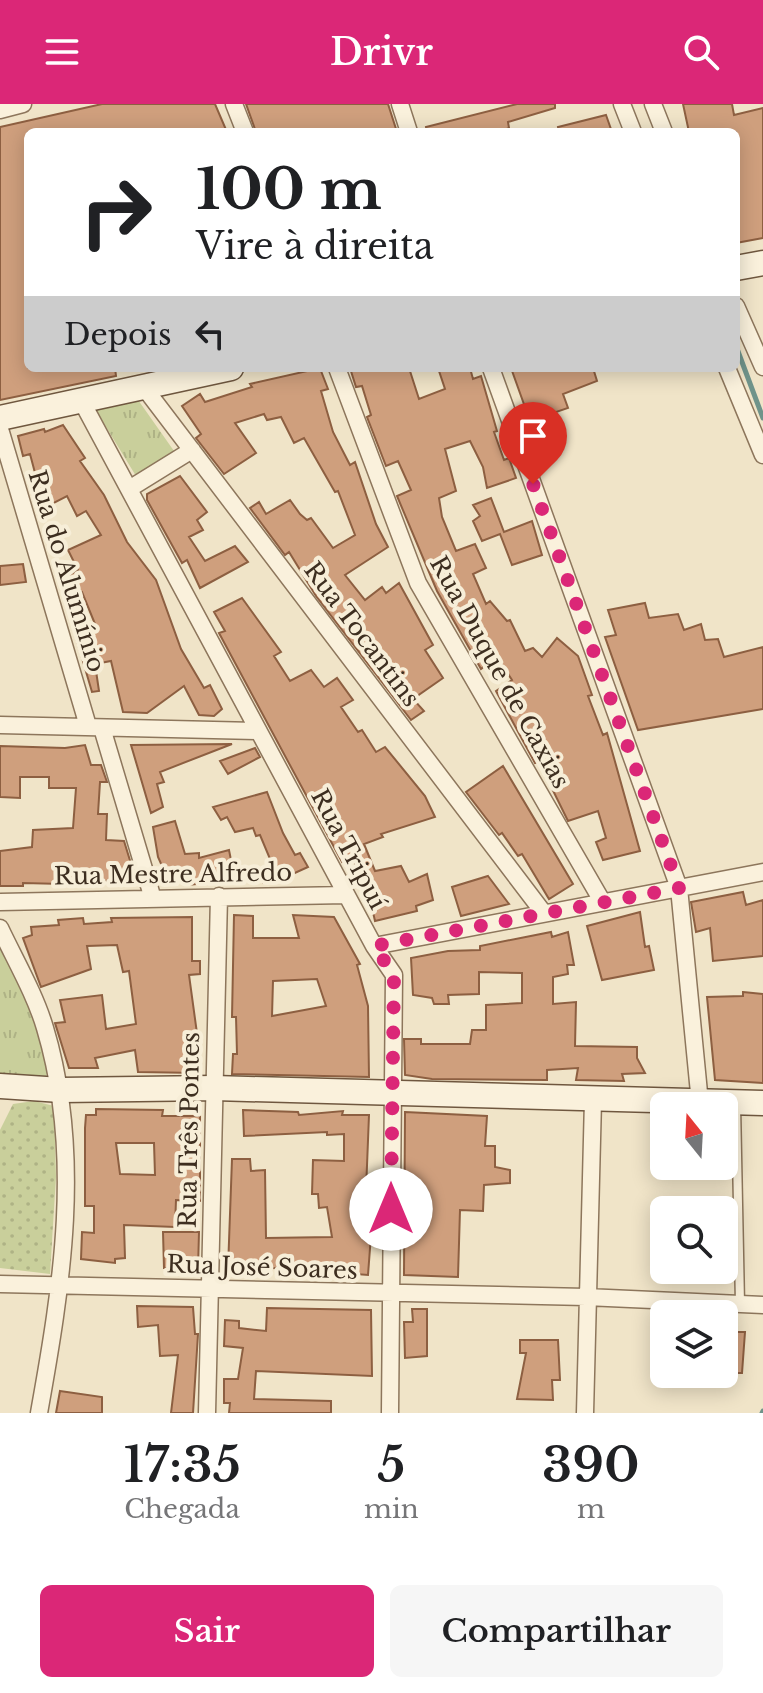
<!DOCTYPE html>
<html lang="pt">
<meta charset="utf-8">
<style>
:root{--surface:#fff;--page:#f6f6f6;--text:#202124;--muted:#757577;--accent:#db2777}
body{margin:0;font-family:"Libre Baskerville",serif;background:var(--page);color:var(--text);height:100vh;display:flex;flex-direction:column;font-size:30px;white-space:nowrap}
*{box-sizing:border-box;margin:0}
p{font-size:26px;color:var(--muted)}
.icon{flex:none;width:44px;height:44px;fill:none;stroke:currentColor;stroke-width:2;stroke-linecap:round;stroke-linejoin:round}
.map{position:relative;height:1309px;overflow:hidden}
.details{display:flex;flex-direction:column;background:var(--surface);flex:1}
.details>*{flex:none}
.hud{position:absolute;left:24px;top:24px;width:716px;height:244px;border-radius:12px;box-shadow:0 4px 20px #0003;background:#fff;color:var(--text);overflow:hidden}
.needle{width:52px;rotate:342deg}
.fabs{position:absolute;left:650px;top:988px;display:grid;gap:16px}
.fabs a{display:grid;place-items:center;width:88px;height:88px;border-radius:12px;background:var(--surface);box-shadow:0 4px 20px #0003;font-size:40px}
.pin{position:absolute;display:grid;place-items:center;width:68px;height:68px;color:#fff;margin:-82px -34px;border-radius:50% 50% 50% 0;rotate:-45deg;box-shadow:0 0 8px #0007}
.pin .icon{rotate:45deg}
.me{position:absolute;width:88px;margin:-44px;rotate:0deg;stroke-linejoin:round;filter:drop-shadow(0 0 6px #0008)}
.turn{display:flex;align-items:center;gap:28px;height:168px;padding:0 40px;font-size:36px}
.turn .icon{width:104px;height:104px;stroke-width:2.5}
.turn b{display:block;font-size:56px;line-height:68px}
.then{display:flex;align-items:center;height:76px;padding:0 40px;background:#0003;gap:16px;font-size:30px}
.eta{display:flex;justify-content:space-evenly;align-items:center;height:136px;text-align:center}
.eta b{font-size:48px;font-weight:600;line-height:56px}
.cta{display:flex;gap:16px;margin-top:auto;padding:16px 40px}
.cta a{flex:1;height:92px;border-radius:12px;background:var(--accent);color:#fff;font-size:32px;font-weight:600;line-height:92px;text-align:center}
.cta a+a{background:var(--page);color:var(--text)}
header{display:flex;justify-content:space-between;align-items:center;height:104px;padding:0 40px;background:var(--accent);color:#fff;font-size:36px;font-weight:600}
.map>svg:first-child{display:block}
</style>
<header><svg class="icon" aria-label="menu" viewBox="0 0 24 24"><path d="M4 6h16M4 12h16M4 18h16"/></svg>Drivr<svg class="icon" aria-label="search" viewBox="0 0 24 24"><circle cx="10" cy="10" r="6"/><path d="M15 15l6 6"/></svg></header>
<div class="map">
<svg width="763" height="1309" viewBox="0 0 763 1309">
<defs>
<pattern id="grass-dots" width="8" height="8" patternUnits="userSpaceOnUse" patternTransform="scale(2)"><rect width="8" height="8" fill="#c9cf9b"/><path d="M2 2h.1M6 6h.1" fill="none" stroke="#aeb285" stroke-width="1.8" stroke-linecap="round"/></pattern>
<pattern id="park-tufts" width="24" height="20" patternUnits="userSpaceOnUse" patternTransform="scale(2)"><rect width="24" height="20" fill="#c9cf9b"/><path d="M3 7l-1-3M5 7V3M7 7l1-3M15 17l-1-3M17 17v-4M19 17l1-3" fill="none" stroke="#aeb285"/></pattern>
</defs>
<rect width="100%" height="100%" fill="#f0e4c8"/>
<path fill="url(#grass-dots)" d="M34 997 54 1002 56 1073 50 1170 0 1164V1026L13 1000Z"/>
<path fill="url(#park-tufts)" d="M136 293 174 347 136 372 95 305Z
M0 833C14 861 57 944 46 972L0 969Z"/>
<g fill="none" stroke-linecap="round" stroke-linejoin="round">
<path stroke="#6f938a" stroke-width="5" d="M736 242 763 314
M762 1309 763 1307"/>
</g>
<path fill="#cf9f7d" stroke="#8d5f41" stroke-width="2" fill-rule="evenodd" d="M102 0H215L227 28H28V264H115L116 272 0 296V23Z
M246 0H388L397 28H256Z
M517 0H555V4L508 18 509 24 500 28H427L426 23Z
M683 0H732L734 11 763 4V134L736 139V28H689Z
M606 11 612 28H559L558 23Z
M350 264H409L419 295 445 285 438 264H470L473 275 481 272 497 327 494 328 504 356 509 354 516 374 487 384 483 363 470 337 445 345 456 387 439 394 442 413 456 447 475 440 486 464 473 470 486 500 490 497 507 517 510 516 525 547 533 544 542 553 557 534 578 552 592 591 588 592 603 631 607 629 640 747 603 756 596 738 606 734 598 707 568 717 539 658 535 659 496 587 512 576 497 553 481 565 437 487 397 392 411 386 398 357 386 362 367 313 371 311 362 282 356 283Z
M511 264H593L597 277 563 290 568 304 530 317Z
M316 265 321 267 328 285 321 287 333 328 350 361 355 358 376 420 388 443 345 471 365 496 382 483 386 489 399 479 433 541 425 546 443 574 413 595 424 607 411 616 316 492 289 448 285 451 250 404 259 398 266 410 290 396 300 410 307 416 311 414 333 444 355 431 338 387 335 388 304 334 294 339 281 313 267 316 264 310 235 319 256 349 224 370 196 334 201 330 182 302 200 290 205 298 252 283 250 280Z
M63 321 85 354 80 357 104 391 127 438 156 476 181 545 204 584 210 581 222 605 214 612 199 611 184 582 147 609 123 608 111 557 95 560 99 587 92 588 74 527 95 520 82 488 67 494 60 476 78 466 68 446 101 431 86 407 77 412 67 392 40 406 31 387 39 384 30 350 23 352 18 332 44 325 45 328Z
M180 372 207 408 197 416 203 426 189 433 205 457 235 442 248 458 200 484 187 456 182 459 147 396V390Z
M491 394 504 428 532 417 542 451 512 461 500 430 482 437 473 417 480 412 473 401Z
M23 460 26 478 0 481V462Z
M242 494 281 548 274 552 290 577 311 566 324 583 337 574 353 596 341 603 358 628 362 626 376 648 385 643 425 692 435 713 381 730 383 733 364 740 375 767 401 762 409 778 427 770 433 796 416 802 417 807 375 817 368 786 352 753 342 758 219 529 225 527 214 508Z
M645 499 649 514 678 510 684 526 701 520 705 536 718 535 724 553 763 543V605L638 626 605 533 616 531 608 506Z
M232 640 160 668 164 678 157 680 163 703 151 709 131 641Z
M85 641 91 661H101L107 678H100L98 710H107L106 736 124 737 136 776 104 777V781L23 779V782H0V747L32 743 33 726 73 724 76 684H49V673H20V694L0 693V642L65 644Z
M255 644 260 653 228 670 220 657Z
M503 662 573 780 549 795 522 750 518 752 502 729 499 731 466 688Z
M267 688 283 729 295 751 300 749 308 763 275 778 263 779 262 765 273 762 260 731 256 732 253 724 235 728 227 713 221 716 213 703Z
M175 717 185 750 199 749V754L229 746 235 776 188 781V770L166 771 158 753 153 723Z
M488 772 509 800 461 812 452 783Z
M743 788 746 801 763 796V852L713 857 710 824 696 828 691 798Z
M640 808 645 843 649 842 654 866 602 876 587 822Z
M234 811 253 812V834H299L293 811 334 813 360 860 357 861 368 902 369 973 232 970 233 950H237L236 913H232ZM317 875 326 902 272 912 273 877Z
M192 813V857H200V870L189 871 199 944 198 969 138 968 135 946 95 954 98 964H69L55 919 65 918 60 896 102 891 106 925 136 920 129 867 123 868 117 841 87 842 91 865 41 883 23 834 32 831 31 823 59 821 58 816 83 814 84 820 112 818 111 814Z
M551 828 552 833 568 828 574 861H567L568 870 553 873V900L576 898 575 942 637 943V954L645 969 622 970 624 977 576 976 578 964 547 966V976L432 975 405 971 404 935H421V940H470L472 926H486V901L522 899V869L479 868V890L448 891 449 900H434L432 894 413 891 411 854 448 847 480 846V842Z
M743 888 763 890V979L715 976 707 893 743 892Z
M96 1005 163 1006 162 1012H200V1097L176 1096 175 1123 124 1121 125 1154 115 1155V1159L81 1155 82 1128 94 1129V1102H85V1024L86 1011H96ZM116 1039H154L155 1071 120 1070Z
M243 1006 298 1008 299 1011 343 1007 342 1011H369L366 1087 371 1131 368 1171 330 1168V1163L228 1165 232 1055H250L251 1067 265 1066 266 1134 332 1133 327 1103 319 1104 318 1090H312L313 1056 344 1057V1030L327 1031V1028L244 1032Z
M405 1008 487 1012 485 1042H495V1063L510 1066V1079L484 1081 483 1107 460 1106 458 1173 404 1171Z
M163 1128H199L198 1166 164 1164Z
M137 1202 193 1203 195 1230H198L193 1309H171L178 1251 160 1252 158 1221 138 1223Z
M267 1204 371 1206 372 1272 256 1267 254 1295 331 1297V1309H229L230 1299H224V1275H238L243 1244 224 1242 225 1216 239 1217V1224L266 1227Z
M412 1205H427V1252L405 1254 404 1218H413Z
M724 1228H745L742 1269H724Z
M520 1236H558L560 1276H552L553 1296 517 1295 526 1249H520Z
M60 1287 102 1293V1309H56Z"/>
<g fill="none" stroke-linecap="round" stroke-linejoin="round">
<g stroke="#8d765c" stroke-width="11">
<path id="lane" d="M736 1001 740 1200"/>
</g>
<g stroke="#8d765c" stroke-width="19">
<path id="street" d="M234 0 245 28
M400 0 409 28
M622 0 633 28
M653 0 664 28
M0 6 23 0
M736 202 763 263
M337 264 418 479 602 797
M491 264 679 784 700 999
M727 264 763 351
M143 282 543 808
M81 296 374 842 394 871 390 1309
M0 325 88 622
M129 385 192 346
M0 621 258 627
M102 624 153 795
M0 798 346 791
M0 824C15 856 35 890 45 924 83 1051 62 1181 39 1309
M374 842 763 768
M0 1180 586 1193 763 1201
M207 1309 219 792
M585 1309 593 996"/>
</g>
<g stroke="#6f573f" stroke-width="27">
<path id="secondary" d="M736 164 763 159
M0 314 231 264
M0 982 61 986 214 984 763 999"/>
</g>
<use href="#lane" stroke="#faf1dc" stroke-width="8"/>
<use href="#street" stroke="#faf1dc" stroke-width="16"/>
<use href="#secondary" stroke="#faf1dc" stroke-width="24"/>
</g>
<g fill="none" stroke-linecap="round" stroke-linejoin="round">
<path stroke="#db2777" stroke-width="14" stroke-dasharray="0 25.2" d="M391 1105 394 871 374 842 679 784 533 380"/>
</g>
<g text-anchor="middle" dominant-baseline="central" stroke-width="8" stroke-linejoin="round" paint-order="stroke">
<g font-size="24" fill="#3d2e20" stroke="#f7eed8">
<text transform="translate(67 467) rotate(73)">Rua do Alumínio</text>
<text transform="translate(362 530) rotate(53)">Rua Tocantins</text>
<text transform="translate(500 568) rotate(61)">Rua Duque de Caxias</text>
<text transform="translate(349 745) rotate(62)">Rua Tripuí</text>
<text transform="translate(173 770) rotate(-1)">Rua Mestre Alfredo</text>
<text transform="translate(189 1026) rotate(-89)">Rua Três Pontes</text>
<text transform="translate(262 1163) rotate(2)">Rua José Soares</text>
</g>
</g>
</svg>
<div class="fabs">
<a><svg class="needle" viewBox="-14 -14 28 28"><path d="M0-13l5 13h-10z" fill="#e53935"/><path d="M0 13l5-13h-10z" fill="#757577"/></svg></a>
<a><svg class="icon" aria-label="search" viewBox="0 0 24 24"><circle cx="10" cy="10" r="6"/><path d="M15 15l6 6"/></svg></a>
<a><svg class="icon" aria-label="layers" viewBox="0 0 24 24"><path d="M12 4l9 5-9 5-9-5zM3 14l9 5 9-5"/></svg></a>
</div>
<div class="pin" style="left:533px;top:380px;background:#d93025"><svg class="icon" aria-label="arrive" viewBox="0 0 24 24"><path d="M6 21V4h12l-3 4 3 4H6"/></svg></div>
<svg class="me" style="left:391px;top:1105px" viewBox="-20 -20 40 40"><circle r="19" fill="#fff"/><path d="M0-13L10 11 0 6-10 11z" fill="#db2777"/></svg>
<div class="hud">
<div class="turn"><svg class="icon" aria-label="right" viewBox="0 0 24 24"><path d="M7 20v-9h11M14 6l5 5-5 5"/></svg><div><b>100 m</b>Vire à direita</div></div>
<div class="then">Depois<svg class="icon" aria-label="left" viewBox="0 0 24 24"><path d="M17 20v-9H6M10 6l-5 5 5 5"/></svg></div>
</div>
</div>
<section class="details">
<div class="eta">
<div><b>17:35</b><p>Chegada</p></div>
<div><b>5</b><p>min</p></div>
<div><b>390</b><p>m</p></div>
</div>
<div class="cta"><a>Sair</a><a>Compartilhar</a></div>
</section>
